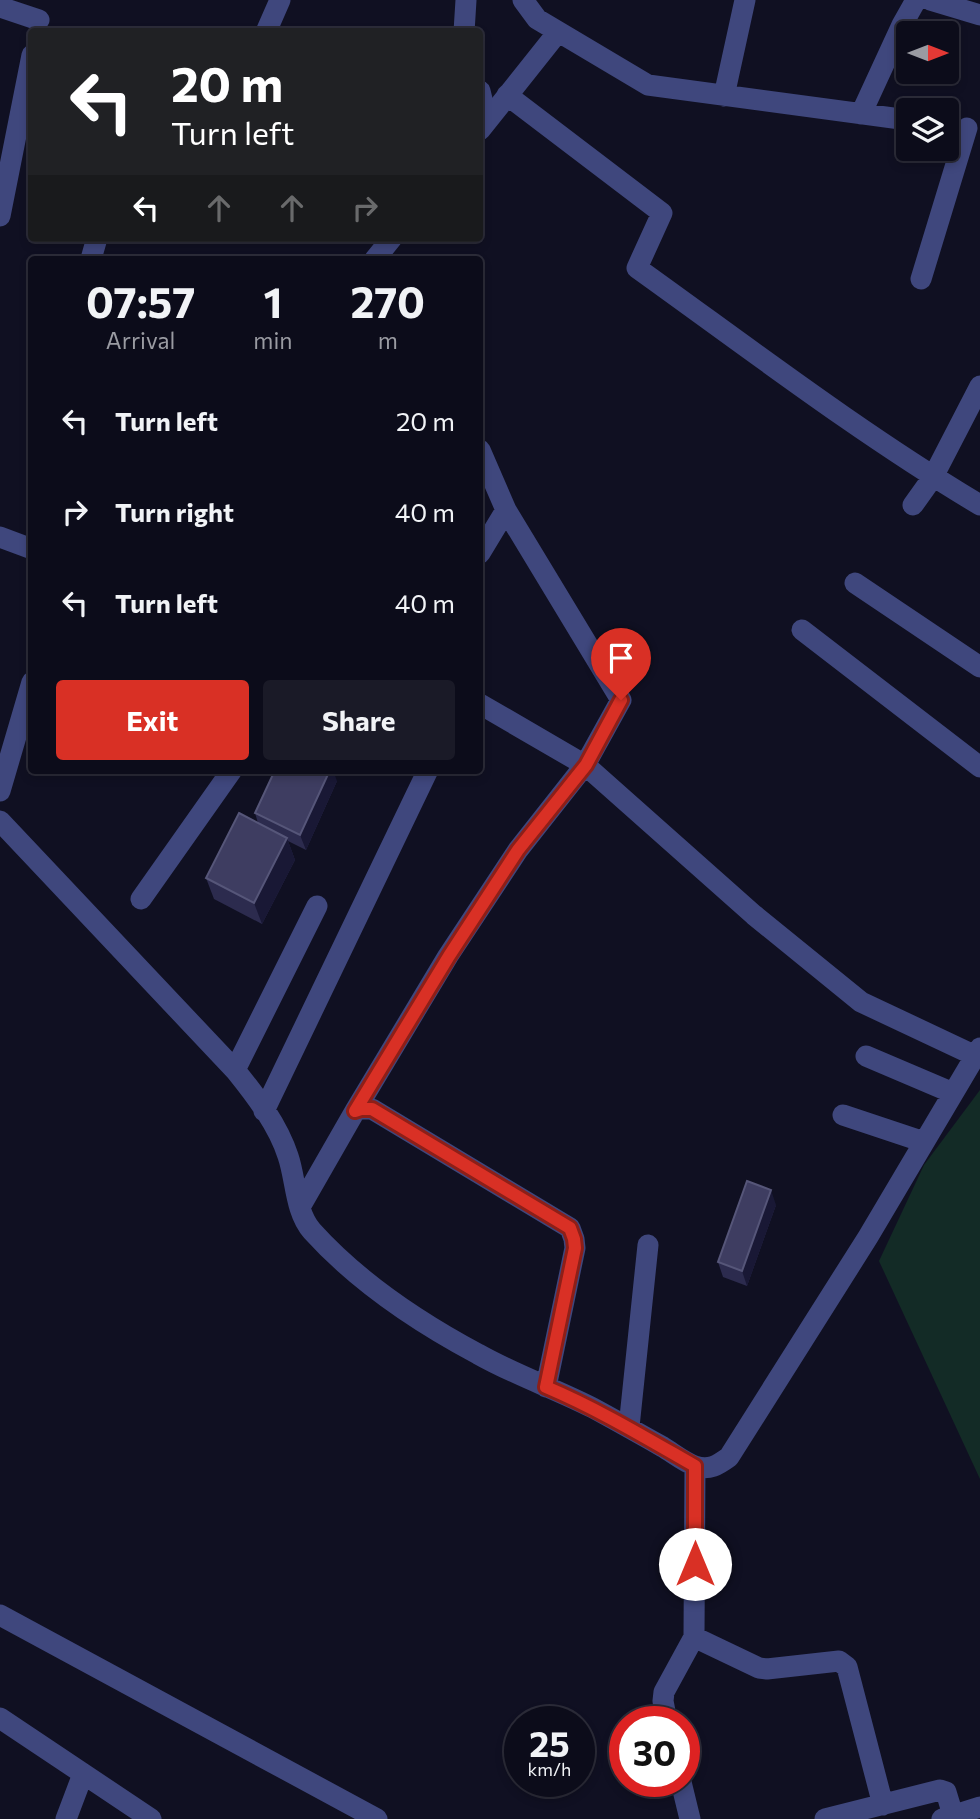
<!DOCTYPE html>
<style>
:root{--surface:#0c0c1a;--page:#1a1a27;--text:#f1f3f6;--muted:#9a9ba2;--line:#2c2c39;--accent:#d93025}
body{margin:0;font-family:Commissioner,sans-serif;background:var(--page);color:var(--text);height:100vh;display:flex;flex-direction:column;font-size:26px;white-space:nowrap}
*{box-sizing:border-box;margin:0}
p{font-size:23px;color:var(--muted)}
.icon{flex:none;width:38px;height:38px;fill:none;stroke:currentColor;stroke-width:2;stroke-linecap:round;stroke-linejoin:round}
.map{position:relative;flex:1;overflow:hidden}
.details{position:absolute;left:28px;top:256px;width:455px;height:518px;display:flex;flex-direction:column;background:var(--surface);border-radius:7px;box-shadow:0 4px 10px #0003,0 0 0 2px var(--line)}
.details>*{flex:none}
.top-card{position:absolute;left:28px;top:28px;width:455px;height:214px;border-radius:7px;box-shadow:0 4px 10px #0003,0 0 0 2px var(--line);background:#202124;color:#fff;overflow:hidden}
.needle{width:46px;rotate:90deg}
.controls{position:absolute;left:896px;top:21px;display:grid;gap:14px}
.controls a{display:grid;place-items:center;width:63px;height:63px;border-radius:7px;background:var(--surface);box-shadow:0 4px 10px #0003,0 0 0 2px var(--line);font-size:35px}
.speed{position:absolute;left:504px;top:1706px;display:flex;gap:14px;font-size:35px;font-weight:700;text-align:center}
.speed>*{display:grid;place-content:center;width:91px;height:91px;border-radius:50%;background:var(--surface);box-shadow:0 4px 10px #0003,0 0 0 2px var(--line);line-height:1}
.speed small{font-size:18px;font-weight:400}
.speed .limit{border:10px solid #d22;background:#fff;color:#111}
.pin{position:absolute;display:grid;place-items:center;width:60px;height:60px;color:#fff;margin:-72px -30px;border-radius:50% 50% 50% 0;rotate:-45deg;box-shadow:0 0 7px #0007}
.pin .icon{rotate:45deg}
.me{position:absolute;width:77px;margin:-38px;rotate:0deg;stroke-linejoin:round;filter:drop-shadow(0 0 5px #0008)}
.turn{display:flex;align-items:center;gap:24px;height:147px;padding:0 28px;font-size:32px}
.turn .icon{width:91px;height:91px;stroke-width:2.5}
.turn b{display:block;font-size:49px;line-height:60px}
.lanes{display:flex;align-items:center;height:66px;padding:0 28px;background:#0003;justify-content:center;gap:35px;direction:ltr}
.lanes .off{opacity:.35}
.eta{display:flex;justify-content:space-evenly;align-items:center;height:119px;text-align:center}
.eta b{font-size:42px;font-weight:700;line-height:49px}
.primary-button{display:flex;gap:14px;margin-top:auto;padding:14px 28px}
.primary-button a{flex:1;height:80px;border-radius:7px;background:var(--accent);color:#fff;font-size:28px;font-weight:700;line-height:80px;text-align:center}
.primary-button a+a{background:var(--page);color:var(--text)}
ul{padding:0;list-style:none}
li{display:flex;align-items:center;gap:21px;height:91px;padding:0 28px}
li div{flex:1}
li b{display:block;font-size:26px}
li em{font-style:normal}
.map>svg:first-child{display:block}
</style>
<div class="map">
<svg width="980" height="1819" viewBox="0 0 980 1819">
<rect width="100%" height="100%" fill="#101022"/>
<path fill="#132b26" d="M980 1090V1479L879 1261 924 1165Z"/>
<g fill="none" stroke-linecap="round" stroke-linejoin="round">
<path stroke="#3f477d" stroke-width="21" d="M523 0 537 19 648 85 908 120
M930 0 980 15
M0 7 39 20
M266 32 280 0
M464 32 466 0
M480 91 487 120
M507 95 662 213 637 268C750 349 861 434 980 505
M724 96 745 0
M861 114 902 25 916 0
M480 130 558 32
M0 216 32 55
M91 259 97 238
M375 259 392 238
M921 279 967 128
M913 505 933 477 980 386
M0 537 32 549
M480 553 506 510
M855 583 980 667
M802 630 980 767
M480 704 585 765 754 915 861 1002 980 1058
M0 791 32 682
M0 821 235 1070C256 1096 278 1125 288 1156 296 1179 295 1212 312 1231 358 1282 418 1322 478 1354 515 1375 556 1389 593 1408 617 1421 640 1434 663 1447 673 1453 684 1462 695 1466 709 1471 718 1465 729 1457L868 1237 980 1048
M141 899 232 770
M866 1056 953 1093
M235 1070 317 906
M264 1111 428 770
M355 1111 448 956 518 850 585 765 621 700 506 510 480 450
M843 1115 924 1142
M300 1207 355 1111 361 1109H372L570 1228 574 1239 575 1248 546 1387
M629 1427 648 1245
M0 1615 377 1819
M694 1637 759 1668 767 1669 839 1661 847 1667 883 1805
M0 1718 151 1819
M667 1722 663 1701 664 1692 694 1637 695 1466
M681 1782 690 1819
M66 1819 83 1774
M825 1819 940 1790 946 1792 953 1815
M942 1819 980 1807"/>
</g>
<path fill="#2c2b4e" d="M337 781 306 850 288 841 295 860 262 924 214 899 206 878 258 823 255 813Z
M776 1205 747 1286 723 1277 718 1262Z"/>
<path fill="#191835" d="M330 770H333L337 781 306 850 300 835Z
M287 838 295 860 262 924 254 903Z
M771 1190 776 1205 747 1286 742 1271Z"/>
<path fill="#3e3d61" stroke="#565679" stroke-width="2" d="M275 770H330L300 835 255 813Z
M239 813 287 838 254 903 206 878Z
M747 1181 771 1190 742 1271 718 1262Z"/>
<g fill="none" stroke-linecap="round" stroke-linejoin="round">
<g stroke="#8d1f18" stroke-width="18">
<path id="route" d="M621 700 586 765 518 850 449 956 355 1111 361 1109H372L570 1228 574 1239 575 1248 546 1387C598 1409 646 1438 695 1466V1564"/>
</g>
<use href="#route" stroke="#d93025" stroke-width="12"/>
</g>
</svg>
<div class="controls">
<a><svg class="needle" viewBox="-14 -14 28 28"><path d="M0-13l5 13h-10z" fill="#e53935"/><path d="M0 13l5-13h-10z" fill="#9a9ba2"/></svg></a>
<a><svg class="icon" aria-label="layers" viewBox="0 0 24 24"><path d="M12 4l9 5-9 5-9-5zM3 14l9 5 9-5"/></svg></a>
</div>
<div class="speed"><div>25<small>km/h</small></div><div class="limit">30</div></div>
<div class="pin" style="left:621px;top:700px;background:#d93025"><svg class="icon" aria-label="arrive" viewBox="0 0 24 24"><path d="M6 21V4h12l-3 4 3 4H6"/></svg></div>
<svg class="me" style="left:695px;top:1564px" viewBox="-20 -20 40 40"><circle r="19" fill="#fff"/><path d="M0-13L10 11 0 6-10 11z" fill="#d93025"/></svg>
<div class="top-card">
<div class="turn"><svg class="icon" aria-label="left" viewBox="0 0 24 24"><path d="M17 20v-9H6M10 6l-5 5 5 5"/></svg><div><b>20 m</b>Turn left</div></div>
<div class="lanes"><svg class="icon" aria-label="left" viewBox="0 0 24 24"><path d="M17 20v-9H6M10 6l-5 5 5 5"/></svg><svg class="icon off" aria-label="ahead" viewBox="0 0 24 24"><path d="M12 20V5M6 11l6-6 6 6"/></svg><svg class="icon off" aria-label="ahead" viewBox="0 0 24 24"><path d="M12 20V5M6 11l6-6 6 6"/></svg><svg class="icon off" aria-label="right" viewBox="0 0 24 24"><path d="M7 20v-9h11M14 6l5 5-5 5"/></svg></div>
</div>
<section class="details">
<div class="eta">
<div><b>07:57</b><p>Arrival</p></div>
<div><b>1</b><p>min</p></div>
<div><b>270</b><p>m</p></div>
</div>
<ul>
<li><svg class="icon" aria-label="left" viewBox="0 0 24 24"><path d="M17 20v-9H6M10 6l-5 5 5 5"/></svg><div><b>Turn left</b></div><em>20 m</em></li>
<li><svg class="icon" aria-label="right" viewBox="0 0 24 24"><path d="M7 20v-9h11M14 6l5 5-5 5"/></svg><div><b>Turn right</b></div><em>40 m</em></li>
<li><svg class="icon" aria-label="left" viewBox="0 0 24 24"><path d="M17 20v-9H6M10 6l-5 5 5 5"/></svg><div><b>Turn left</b></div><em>40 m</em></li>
</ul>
<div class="primary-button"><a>Exit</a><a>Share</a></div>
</section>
</div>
